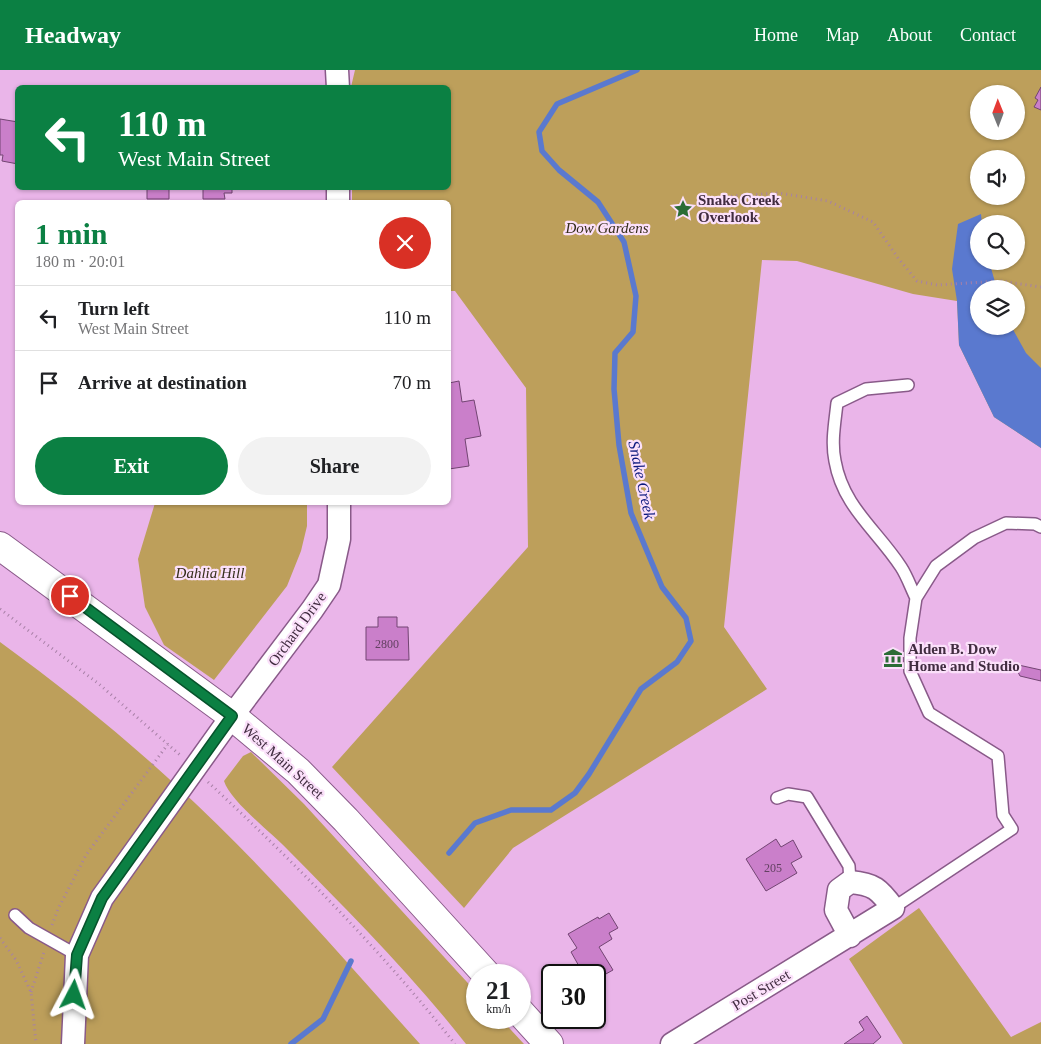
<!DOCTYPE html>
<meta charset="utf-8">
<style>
:root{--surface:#fff;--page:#f2f2f2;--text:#202124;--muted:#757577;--line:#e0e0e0;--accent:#0b8043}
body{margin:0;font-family:Georgia,serif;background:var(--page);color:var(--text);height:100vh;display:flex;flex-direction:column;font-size:19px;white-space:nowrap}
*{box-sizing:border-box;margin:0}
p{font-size:16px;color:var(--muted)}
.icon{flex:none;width:28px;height:28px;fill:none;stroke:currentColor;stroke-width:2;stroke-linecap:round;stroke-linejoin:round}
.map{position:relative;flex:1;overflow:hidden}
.drawer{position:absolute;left:15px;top:130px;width:436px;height:305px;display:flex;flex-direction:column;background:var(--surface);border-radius:8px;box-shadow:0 1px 4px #0004}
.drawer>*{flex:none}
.guide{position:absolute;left:15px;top:15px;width:436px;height:105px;border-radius:8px;box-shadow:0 1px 4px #0004;background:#0b8043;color:#fff;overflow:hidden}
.needle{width:32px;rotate:359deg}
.tools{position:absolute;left:970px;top:15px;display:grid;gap:10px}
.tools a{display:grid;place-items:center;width:55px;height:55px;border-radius:50%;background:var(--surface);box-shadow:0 1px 4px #0004;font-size:25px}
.speed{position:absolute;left:466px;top:894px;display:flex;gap:10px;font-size:25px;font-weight:700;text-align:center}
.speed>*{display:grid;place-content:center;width:65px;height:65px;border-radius:50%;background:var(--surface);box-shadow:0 1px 4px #0004;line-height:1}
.speed small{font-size:12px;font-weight:400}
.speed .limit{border:2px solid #111;border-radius:8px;background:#fff;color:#111}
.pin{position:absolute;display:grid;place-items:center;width:42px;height:42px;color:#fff;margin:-21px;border:2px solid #fff;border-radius:50%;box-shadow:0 1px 5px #0007}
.me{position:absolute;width:55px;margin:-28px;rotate:4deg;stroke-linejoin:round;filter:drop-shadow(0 0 4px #0008)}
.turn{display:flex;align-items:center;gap:18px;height:105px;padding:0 20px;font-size:22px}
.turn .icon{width:65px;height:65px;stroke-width:2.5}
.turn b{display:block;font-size:35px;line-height:42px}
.round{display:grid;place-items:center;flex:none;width:52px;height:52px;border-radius:26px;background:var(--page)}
.overview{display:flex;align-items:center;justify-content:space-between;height:85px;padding:0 20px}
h1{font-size:30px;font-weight:600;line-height:38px;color:var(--accent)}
.action{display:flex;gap:10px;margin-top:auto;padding:10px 20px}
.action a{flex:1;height:58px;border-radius:30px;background:var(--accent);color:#fff;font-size:20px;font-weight:600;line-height:58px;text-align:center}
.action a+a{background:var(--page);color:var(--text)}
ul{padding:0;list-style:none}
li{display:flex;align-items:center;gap:15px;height:65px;padding:0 20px;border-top:1px solid var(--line)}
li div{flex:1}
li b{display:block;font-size:19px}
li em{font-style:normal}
header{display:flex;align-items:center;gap:30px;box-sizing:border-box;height:70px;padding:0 25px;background:var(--accent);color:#fff}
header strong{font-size:24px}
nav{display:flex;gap:28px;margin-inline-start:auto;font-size:18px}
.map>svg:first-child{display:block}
</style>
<header>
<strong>Headway</strong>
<nav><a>Home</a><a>Map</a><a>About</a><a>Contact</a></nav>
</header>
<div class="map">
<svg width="1041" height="974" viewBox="0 0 1041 974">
<rect width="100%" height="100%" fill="#eab5e9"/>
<path fill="#bd9f5b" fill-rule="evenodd" d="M355 0H1041V378L994 347 959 275 957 231 913 224 797 191 762 190 724 557 767 619 513 778 464 838 332 697 528 477 526 318 455 221H449V132H352V118H449V18L351 17ZM979 24H1016V61H979ZM979 89H1016V126H979ZM979 154H1016V191H979ZM979 219H1016V256H979Z
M155 433H307V456L301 481 287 516 214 610 164 575 145 537 138 489Z
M0 572C62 617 123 666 179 718 265 797 342 887 420 974H0Z
M251 682 304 734 477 923 478 948H500L524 974H466C412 905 350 843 288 780 272 763 230 731 224 711L243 686Z
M919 838 1011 967 1041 952V974H903L849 889Z"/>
<path fill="#5a79cf" d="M981 144 982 154H979V191H989L997 219H979V256H1011L1026 283 1041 298V378L994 347 959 275 957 231 952 199 958 154Z"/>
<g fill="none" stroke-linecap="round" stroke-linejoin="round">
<path stroke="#5a79cf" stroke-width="5.5" d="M449 783 475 753 511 740H551L575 723 589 704 641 619 677 592 691 571 686 548 662 517 631 443 619 375 614 319 615 283 633 262 636 226 624 172 598 132 559 100 542 81 539 62 557 34 637 0
M291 974 323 949 351 891"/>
</g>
<path fill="#ca7fca" stroke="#724572" d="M1041 17V40L1034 37 1038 30 1035 28Z
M0 49 18 52V94L2 91 3 85H0Z
M147 118H169V129H147Z
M203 118H232V123H224L225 129H203Z
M459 311 462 332 474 330 481 366 465 369 469 396 449 399V313Z
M378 547H397V557H408L409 590H366V557H378Z
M1014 594 1041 600V611L1020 606Z
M776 769 781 777 793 770 802 787 791 793 797 803 766 821 746 789Z
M609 843 618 858 609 863 612 869 599 877 613 900 595 910V905H584L571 882 577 878 568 864 598 847 599 849Z
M867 946 881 967 873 974H844L864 960 859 952Z"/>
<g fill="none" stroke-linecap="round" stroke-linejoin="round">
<g stroke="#895a89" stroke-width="14">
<path id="service" d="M908 315 866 319 837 333C835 352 831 372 835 391 843 437 877 460 901 497 907 506 911 518 916 528
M777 728 788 724 807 727 849 796 850 812
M893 838 1012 759 1003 745 998 686 929 643 910 601V568L916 528 936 496 974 468 1006 453 1035 454 1041 457
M15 845 29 858 77 885"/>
</g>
<g stroke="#895a89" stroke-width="25">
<path id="minor" d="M337 0 338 18
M338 118V132
M73 974 77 885 102 828 232 646 312 540 329 515 339 469V432
M672 974 893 838C879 819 874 814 850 812L839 820 836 840 850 866"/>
</g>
<g stroke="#895a89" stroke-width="30">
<path id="tertiary" d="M0 476 232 646 298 701 346 750 487 905
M520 942 549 974"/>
</g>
<path stroke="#a880a7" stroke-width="3" stroke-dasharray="1 4" stroke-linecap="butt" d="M683 139 733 126 779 123 828 131 873 152 898 188 917 211 937 215 1000 211 1041 217
M0 539 99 614 180 685
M208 712C296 794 380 879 455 974
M52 855 58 839 86 785 168 674
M0 868 16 890 31 922 36 974
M31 922 44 882"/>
<use href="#service" stroke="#fff" stroke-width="11"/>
<use href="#minor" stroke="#fff" stroke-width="22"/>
<use href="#tertiary" stroke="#fff" stroke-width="28"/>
</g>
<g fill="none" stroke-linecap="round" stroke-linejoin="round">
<g stroke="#07532c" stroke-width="12">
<path id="route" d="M70 526 232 646 102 828 77 885 74 925"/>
</g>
<use href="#route" stroke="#0b8043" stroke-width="9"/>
</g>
<defs>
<g id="sight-bare" transform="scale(1.5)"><path d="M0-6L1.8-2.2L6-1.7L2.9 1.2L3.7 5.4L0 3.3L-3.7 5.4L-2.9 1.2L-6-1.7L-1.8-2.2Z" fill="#2b6c36" stroke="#fbe0fa" stroke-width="2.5" paint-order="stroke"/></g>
<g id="museum-bare" transform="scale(1.5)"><path d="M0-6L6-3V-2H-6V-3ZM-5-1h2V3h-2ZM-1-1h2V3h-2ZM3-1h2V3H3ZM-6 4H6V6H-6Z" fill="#2b6c36" stroke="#fbe0fa" stroke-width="2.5" paint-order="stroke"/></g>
</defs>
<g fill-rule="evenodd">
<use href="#sight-bare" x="683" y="139"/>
<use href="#museum-bare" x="893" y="588"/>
</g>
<g text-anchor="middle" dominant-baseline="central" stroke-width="4.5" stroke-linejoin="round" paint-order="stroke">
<g font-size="12" fill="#634162">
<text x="387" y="574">2800</text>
<text x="773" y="798">205</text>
</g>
<g font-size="15" font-weight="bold" fill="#412c40" stroke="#fbe0fa" text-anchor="start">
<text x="698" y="130">Snake Creek<tspan x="698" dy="17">Overlook</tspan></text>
<text x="908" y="579">Alden B. Dow<tspan x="908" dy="17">Home and Studio</tspan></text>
</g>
<g font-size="15" font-style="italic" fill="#362e1b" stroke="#fbe0fa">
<text x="607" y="158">Dow Gardens</text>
<text x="210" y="503">Dahlia Hill</text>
</g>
<g font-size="15" fill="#412c40" stroke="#fbe0fa">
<text transform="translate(297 559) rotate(-54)">Orchard Drive</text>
<text transform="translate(283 691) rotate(42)">West Main Street</text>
<text transform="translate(761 920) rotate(-31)">Post Street</text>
</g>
<g font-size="16" font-style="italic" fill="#0c197e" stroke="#fbe0fa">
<text transform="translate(642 410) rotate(78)">Snake Creek</text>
</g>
</g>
</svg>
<div class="tools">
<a><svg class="needle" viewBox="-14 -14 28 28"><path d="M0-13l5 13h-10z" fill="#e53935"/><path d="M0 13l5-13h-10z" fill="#757577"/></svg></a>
<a><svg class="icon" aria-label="sound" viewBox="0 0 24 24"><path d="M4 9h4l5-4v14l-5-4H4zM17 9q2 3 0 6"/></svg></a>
<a><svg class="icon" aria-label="search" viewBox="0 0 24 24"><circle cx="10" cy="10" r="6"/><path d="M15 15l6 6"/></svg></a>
<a><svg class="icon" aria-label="layers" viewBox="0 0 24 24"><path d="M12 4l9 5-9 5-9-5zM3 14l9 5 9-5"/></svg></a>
</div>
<div class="speed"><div>21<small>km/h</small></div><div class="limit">30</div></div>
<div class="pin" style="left:70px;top:526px;background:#d93025"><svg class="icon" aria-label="arrive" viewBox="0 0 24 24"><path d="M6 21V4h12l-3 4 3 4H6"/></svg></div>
<svg class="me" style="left:74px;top:925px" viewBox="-20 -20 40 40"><path d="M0-17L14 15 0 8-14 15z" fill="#0b8043" stroke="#fff" stroke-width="4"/></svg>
<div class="guide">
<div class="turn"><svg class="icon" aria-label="left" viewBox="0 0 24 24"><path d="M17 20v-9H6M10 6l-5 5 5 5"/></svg><div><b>110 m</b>West Main Street</div></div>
</div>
<section class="drawer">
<div class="overview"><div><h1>1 min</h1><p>180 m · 20:01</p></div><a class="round" style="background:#d93025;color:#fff"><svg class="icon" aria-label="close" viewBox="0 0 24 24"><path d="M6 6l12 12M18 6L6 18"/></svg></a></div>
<ul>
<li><svg class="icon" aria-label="left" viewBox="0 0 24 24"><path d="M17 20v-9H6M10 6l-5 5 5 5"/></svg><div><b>Turn left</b><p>West Main Street</p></div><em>110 m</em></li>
<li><svg class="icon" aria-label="arrive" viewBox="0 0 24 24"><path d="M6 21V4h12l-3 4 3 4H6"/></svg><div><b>Arrive at destination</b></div><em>70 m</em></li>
</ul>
<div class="action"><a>Exit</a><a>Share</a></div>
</section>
</div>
